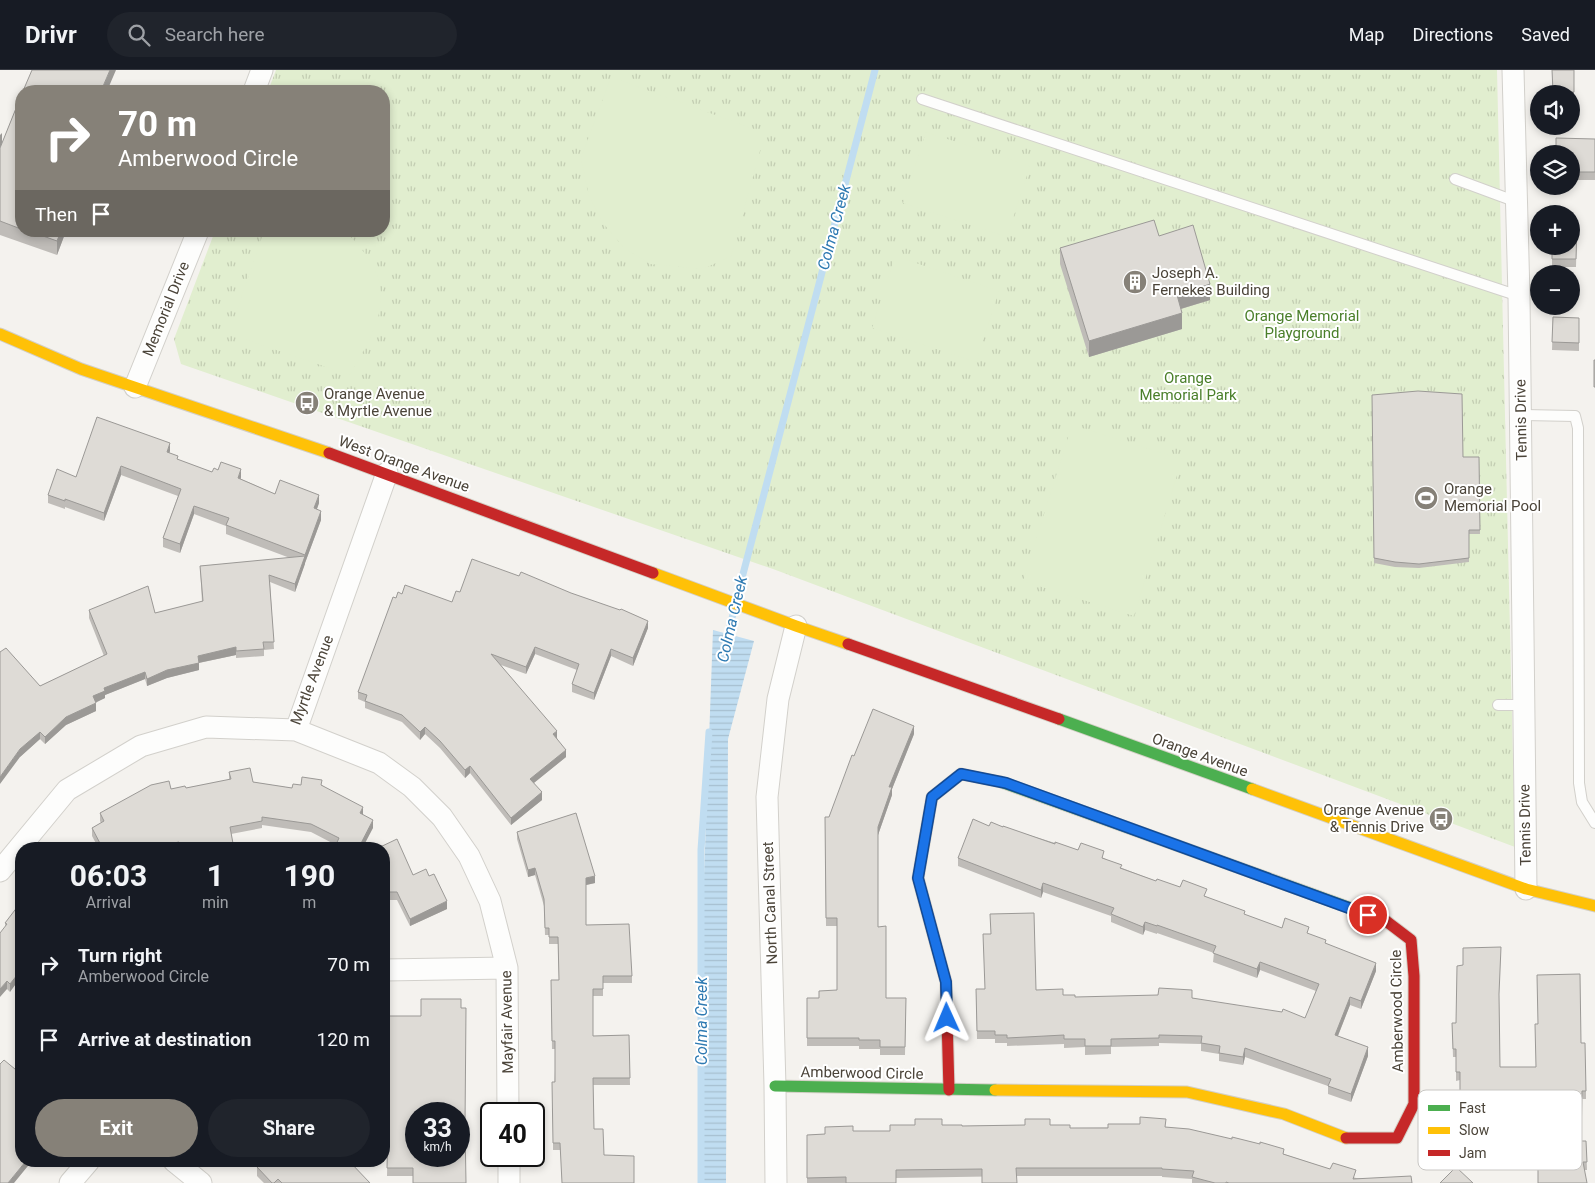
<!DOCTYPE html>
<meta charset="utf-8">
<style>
:root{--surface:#171b24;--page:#20242c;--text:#f1f3f6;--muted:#9ea1a6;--line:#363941;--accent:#868178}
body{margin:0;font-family:Roboto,sans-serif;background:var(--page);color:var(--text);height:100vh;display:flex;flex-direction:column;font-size:19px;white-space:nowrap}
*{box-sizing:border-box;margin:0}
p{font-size:16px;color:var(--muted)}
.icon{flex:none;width:28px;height:28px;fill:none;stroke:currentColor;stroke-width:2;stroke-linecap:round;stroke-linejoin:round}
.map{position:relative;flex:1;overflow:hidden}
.side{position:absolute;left:15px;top:772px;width:375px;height:325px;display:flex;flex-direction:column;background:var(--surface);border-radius:20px;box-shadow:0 2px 8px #0003}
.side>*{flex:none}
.guide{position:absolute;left:15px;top:15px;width:375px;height:152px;border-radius:20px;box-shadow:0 2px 8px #0003;background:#868178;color:#fff;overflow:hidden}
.tools{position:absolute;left:1530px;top:15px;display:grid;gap:10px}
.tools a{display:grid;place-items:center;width:50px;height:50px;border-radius:50%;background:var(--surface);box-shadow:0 2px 8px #0003;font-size:25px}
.speed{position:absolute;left:405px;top:1032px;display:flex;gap:10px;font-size:25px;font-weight:700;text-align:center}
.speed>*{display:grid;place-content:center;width:65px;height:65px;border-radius:50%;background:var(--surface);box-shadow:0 2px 8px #0003;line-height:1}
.speed small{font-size:12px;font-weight:400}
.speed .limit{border:2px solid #111;border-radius:8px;background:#fff;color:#111}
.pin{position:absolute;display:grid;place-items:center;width:42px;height:42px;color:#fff;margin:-21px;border:2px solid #fff;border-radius:50%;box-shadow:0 1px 5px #0007}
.me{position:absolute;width:55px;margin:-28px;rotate:359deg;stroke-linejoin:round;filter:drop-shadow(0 0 4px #0008)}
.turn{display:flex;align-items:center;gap:18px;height:105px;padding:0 20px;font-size:22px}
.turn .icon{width:65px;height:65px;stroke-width:2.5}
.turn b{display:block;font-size:35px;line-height:42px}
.then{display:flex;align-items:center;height:48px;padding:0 20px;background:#0003;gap:10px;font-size:19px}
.eta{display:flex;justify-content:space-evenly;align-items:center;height:85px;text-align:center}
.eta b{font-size:30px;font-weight:700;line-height:35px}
.cta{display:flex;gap:10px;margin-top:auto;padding:10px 20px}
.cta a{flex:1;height:58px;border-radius:30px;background:var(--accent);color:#fff;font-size:20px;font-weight:700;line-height:58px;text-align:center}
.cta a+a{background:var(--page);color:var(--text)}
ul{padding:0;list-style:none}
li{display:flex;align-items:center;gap:15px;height:75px;padding:0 20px}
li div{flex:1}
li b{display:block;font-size:19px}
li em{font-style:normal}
header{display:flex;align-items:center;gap:30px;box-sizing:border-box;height:70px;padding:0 25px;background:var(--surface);border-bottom:1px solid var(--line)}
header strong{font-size:24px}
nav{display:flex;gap:28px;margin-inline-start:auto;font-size:18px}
.search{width:350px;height:45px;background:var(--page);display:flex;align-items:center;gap:12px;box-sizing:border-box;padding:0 18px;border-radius:28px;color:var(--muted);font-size:19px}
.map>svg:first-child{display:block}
</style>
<header>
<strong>Drivr</strong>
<div class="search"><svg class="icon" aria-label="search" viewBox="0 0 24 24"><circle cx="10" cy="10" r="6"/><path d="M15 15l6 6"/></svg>Search here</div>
<nav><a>Map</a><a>Directions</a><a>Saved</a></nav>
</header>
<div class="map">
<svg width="1595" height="1113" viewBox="0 0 1595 1113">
<defs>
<pattern id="grass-tufts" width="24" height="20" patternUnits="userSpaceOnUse" patternTransform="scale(1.25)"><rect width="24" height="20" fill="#e1eecf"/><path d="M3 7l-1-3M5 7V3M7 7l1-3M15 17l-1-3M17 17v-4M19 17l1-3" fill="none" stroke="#c3cdb2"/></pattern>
<pattern id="water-rules" width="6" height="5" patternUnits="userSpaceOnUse" patternTransform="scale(1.25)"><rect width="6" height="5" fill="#c0ddf1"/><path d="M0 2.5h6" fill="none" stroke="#a6bfcf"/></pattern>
</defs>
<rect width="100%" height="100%" fill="#f4f2ee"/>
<path fill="url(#grass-tufts)" d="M276 0H1497L1515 777 773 499 181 294 174 269 215 161H384V21H268Z"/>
<path fill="#e1eecf" d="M611 7 765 63 731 186 703 199 650 194 625 179 603 153 589 126 581 88Z
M926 62 1030 96 1007 167 903 133Z
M264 161H341C352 165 359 176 366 185 398 228 372 265 350 305L244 269 234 249Z
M895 186 999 221 976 292 872 258Z
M1072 355 1182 389 1134 546 1023 511Z"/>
<path fill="url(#water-rules)" d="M713 560 754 571 728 669 726 1113H701V889Z"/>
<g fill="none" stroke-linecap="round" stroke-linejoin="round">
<path stroke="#c0ddf1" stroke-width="7" d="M737 527 875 0
M726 573 734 540
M701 1113V780L709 662"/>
<g stroke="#d2d0cb" stroke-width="12">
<path id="lane" d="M922 29 1519 226
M1455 109 1517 132
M1521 345 1575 346 1578 358 1579 713 1582 732 1595 753
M1498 635H1524"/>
</g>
<g stroke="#d2d0cb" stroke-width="23">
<path id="street" d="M1513 0 1519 226 1526 819
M254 21 262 0
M135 317 198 161
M296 660 387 403
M0 801 67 720 141 676 206 657 296 660 379 693 412 717 442 747 469 786 490 831 507 898 508 1044
M384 900 507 898
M509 1086V1113
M174 1091 201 1113
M70 1113 89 1091
M776 1113 775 1016 767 727 778 629 796 556"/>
</g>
<g stroke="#d3cfc5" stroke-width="13">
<path id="fast" d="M1059 649 1252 719
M1001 712 1356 840
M775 1016 995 1020"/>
</g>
<g stroke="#d3cfc5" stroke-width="13">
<path id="slow" d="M0 264 81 299 329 383
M653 503 796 556 848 574
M1252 719 1526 819 1595 836
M995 1020 1187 1022 1284 1044 1346 1068"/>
</g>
<g stroke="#d3cfc5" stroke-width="13">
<path id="jam" d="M329 383 653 503
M848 574 1059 649
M949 1020 946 912 918 808 932 727 961 704 1001 712
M1346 1068H1397L1414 1034V906L1411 870 1386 851 1356 840"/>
</g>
<use href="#lane" stroke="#fdfdfc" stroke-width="10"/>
<use href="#street" stroke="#fdfdfc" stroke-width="21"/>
<use href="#fast" stroke="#4caf50" stroke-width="11"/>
<use href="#slow" stroke="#ffc107" stroke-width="11"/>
<use href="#jam" stroke="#c62828" stroke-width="11"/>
</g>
<path fill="#bfbcb8" d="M1552 0H1574V30H1571V24H1553Z
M21 26V161H66L57 185 0 165V78Z
M1595 69V110H1571V84Z
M1577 156 1576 197H1552V189Z
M1159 166 1210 230 1181 239 1182 259 1089 287 1060 194V178Z
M1553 247 1579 248V281L1552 280Z
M1372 325 1463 387H1479L1480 464H1469V492L1419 498 1395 497 1374 493Z
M170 381 169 383 178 390 212 402 241 407V409L275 424 319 433 317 439 321 450 305 493 295 522 270 512 274 579 264 580V586L236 588V585L199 593V600L167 608 147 616 145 609 105 625V628L95 632 96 641 66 655 45 674 40 669 20 687 40 616 104 586 89 548V540L155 543 202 532 200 496 290 488 226 464V456L194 444 180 483 163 477V468L178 426 121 405 104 451 65 437V439L48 433V425L76 407Z
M460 522 648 558 633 596 611 586 594 630 572 622V614L577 600 535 584 526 604 501 595 557 668 566 687 534 713 542 730 511 755 470 703 465 708 440 678 425 664 420 670 402 652 365 638V632L358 629V622L396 528 402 524 452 532Z
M914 664 892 719V725L878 765V857L886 928H906L905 985H880V979H859V976H807V928H819L837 920V856H826L825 747H829L854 686Z
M229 702 253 712 292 718 301 715H322L363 745 373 758 336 775 311 762 262 755V758L231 764 234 779H99L92 766V758L101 753 100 751V743L171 719 186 718 229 710Z
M989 756 1003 757 1104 788 1122 798 1156 811 1207 827 1245 845 1282 858 1309 864 1376 901 1361 939 1350 935 1338 966 1368 986 1351 1032 1328 1024V1016L1245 987 1243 995 1219 991V984L1201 981V974L1159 973V976L1111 977V984L1085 985V977L1064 978V974L1007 976V973H995V969H977L976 919 1036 920 1075 927 1192 928 1305 948 1316 921 1260 900 1257 908 1213 892 1214 883 1157 863V864L1145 860 1143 865 1111 852V846L1043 822 1041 828 958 796V788Z
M517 762 595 813 586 815V855L632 906V913H603V926H593V966L629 965 630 1015H593L594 1059 604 1085 634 1113 560 1080H553V1056L555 999V979H552L551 910H559L558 874H549V865H545L544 836 535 805 528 807 517 769Z
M384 779 413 805 447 839 410 856 397 830H384Z
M21 839 10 922 7 919 5 853Z
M461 929 413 1106H387L388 1063H384V946H421Z
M1499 931 1500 997H1536L1581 973 1586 1021V1029H1582L1581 1071H1586L1587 1100H1536V1082L1498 1083V1094L1454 1095 1453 1057H1460V1010L1456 1011V987H1453L1452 953H1456Z
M942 1055 962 1056 1050 1055 1070 1058 1166 1057 1284 1084 1356 1108 1412 1113H1192V1109L1162 1107V1106H1017L896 1108V1113H807V1065L825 1064 853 1061H890Z
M257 1097 370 1113H264L257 1106Z"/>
<path fill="#9b9996" d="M110 0H116L107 21H101Z
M2 63V75L0 77V65Z
M61 161H66L57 185V171Z
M1210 214V230L1177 240V225Z
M1182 243V259L1089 287V271Z
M170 373V381L167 390V382Z
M121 396V405L104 451V443Z
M241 399V407L238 417V408Z
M319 425V433L314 447V438Z
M194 436V444L180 483V474Z
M321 441V450L305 493V485Z
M305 486V494L295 522V514Z
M648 551V558L633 596V588Z
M236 577V585L198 593V586Z
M535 577V584L526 604V597Z
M611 579V586L594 630V623Z
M199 593V600L167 608 147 616V609L167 600Z
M145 602V609L105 625V628L93 634V626L104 618Z
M96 633V641L66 655 45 674V667L66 647Z
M914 656V664L892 719V725L878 765V757L889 717Z
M425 657V664L420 670V662Z
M557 661V668L553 671V664Z
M40 662V669L20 687 0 714V707L20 679Z
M566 680V687L530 716V709Z
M470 696V703L465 708V700Z
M542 722V730L511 755V748Z
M363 737V745L360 751V743Z
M373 750V758L362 779H358Z
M535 798V805L528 807V800Z
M595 806V813L586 815V808Z
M1043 813V822L1041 828V820Z
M447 831V839L410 856V849Z
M1145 852V860L1143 865V857Z
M1260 892V900L1257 908V899Z
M1376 893V901L1361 939V931Z
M21 900V907L10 922V914Z
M7 911V919L0 927V919Z
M1350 927V935L1335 973V965Z
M1368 977V986L1351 1032V1024Z
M1245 978V987L1243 995V987Z
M26 1091H32L14 1113H8Z"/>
<path fill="#dedbd6" stroke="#9b9996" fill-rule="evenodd" d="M32 0H110L101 21H23Z
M1552 0H1574V22H1553Z
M21 26V159L0 151V78Z
M1556 68 1595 69V102H1571V84H1556Z
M1154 150 1159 166 1193 155 1210 214 1177 225 1182 243 1089 271 1060 178Z
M1571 155 1577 156 1576 189H1552V176H1571Z
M29 161H61L57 171Z
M1553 247 1579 248V273L1552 272Z
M1594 290H1595V317H1594Z
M1418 321 1462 324 1463 387H1479L1480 460H1469V488L1419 494 1395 492 1374 488 1372 325Z
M97 347 170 373 167 382 178 386 177 389 212 402 214 398 218 400 221 392 241 399 238 408 275 424 280 410 319 425 314 438 321 441 305 485 226 455 229 448 194 436 180 474 163 468 181 419 121 396 104 443 65 429V431L48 425 57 399 76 407Z
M305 486 295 514 269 505 274 572H263L264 579 236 581V577L198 586 199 593 167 600 147 609 145 602 104 618 105 621 93 626 96 633 66 647 45 667 40 662 20 679 0 707V582L6 578 40 616 107 584 89 540 148 516 155 543 203 531 200 496Z
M472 489 519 506 521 502 571 523 620 540 621 539 648 551 633 588 611 579 594 623 572 614 579 594 535 577 526 597 491 584 557 661 553 664 566 680 530 709 542 722 511 748 470 696 465 700 440 671 425 657 420 662 402 645 365 631 367 625 358 622 393 527 396 528 398 522 402 524 405 515 452 532 456 521 460 522Z
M873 639 914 656 889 717H892L878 757V857L886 856V928H906L905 977H880V970H859V968H807V928H819V921L837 920V848H826L825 747H829L852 685 854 686Z
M250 698 253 712 292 718 293 714 301 715 302 707 322 710 321 715 363 737 360 743 373 750 358 779H334L339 768 311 754 262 747V751L230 757 234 779H182L179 772 142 779H103L92 758 104 751 100 743 151 715 169 711 171 719 185 716 186 718 231 709 229 702Z
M576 743 595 806 586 808V855L629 854 632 906H603V919H593V966L629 965 630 1008H593L594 1059H603L604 1085 634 1086V1113H562L560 1073H553L552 1012H555V971H552L551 910H559L558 867H549V858H545L544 829 535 798 528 800 517 762Z
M973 749 989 756 991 752 1003 757V756L1055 774V772L1078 780 1081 773 1104 781 1102 788 1122 795 1120 798 1156 811 1157 809 1180 817 1183 810 1207 819 1204 826 1245 841 1244 844 1282 858 1285 848 1309 857 1307 863 1326 870 1325 873 1376 893 1361 931 1350 927 1335 965 1368 977 1351 1024 1328 1016 1331 1009 1245 978 1243 987 1219 983 1220 976 1201 973 1202 966 1159 965V968L1111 969V976H1085V969H1064V965L1007 968V965H995V961H977L976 919H985L983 864H991L990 844 1034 843 1036 920 1063 919V925H1075V927L1158 925 1159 918 1192 920V928L1282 942 1283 939 1305 948 1319 914 1260 892 1257 899 1213 883 1216 876 1157 855V856L1145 852 1143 857 1111 844 1114 838 1043 813 1041 820 958 788Z
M397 769 413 805 426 799 429 806 434 804 447 831 410 849 397 822H384V779H376Z
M18 836 21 839V900L10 914 7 911 0 919V863L7 854 5 853Z
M1501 877 1499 924 1500 997H1536L1535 954H1538L1537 905 1580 904 1581 973H1585L1586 1021H1582L1581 1071H1586L1587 1092H1583L1587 1113H1538V1092H1536V1074L1498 1075V1086L1454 1087 1453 1057H1460V1002H1456V979H1453L1452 953H1456L1457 896 1463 895V878Z
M421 929H461V938H466L465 1056 466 1113H413V1098H387L388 1055H384V946H421ZM416 1044H459V1086H416Z
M4 990 21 1004V1091H26L8 1113H0V994Z
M1140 1047 1166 1049 1165 1057 1189 1059 1232 1069V1067L1260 1074V1072L1284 1079 1283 1084 1330 1099 1333 1093 1356 1100 1353 1109 1411 1106 1412 1113H1229L1226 1112V1113H1215L1192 1107 1194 1101 1162 1099V1098H1016L1017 1113H982V1099L896 1100V1113H846V1107L807 1108V1065L825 1064V1057L853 1056V1061H890V1055H915V1049H942V1055H962V1056L1025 1055V1049H1050V1055H1070V1058H1108V1054H1140Z
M264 1091H349L370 1113H282L278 1109 274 1113H272L257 1097Z
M1456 1097 1473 1113H1440Z"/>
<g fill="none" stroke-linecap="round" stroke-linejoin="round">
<g stroke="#114b97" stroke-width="12">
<path id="route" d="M947 948 946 912 918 808 932 727 961 704 1006 713 1368 845"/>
</g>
<use href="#route" stroke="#1a73e8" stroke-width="9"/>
</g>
<defs>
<g id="building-disc" transform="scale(1.25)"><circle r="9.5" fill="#868178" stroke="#fff"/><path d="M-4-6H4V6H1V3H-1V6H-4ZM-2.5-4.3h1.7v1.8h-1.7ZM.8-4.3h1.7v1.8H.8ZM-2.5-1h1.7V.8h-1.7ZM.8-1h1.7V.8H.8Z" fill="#fff"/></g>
<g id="bus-disc" transform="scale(1.25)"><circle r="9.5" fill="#868178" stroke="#fff"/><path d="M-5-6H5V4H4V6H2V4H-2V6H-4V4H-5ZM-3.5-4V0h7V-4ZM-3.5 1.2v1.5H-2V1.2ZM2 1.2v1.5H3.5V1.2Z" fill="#fff"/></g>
<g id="stadium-disc" transform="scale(1.25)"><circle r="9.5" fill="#868178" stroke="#fff"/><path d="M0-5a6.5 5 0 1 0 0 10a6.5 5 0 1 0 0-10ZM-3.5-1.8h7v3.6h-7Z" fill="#fff"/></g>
</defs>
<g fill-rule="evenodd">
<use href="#building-disc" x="1135" y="212"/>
<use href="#bus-disc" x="307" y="333"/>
<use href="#stadium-disc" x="1426" y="428"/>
<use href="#bus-disc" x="1441" y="749"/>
</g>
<g text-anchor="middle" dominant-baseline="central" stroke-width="4" stroke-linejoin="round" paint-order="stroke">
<g font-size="15" fill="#4b4439" stroke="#fff" text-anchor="start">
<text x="1152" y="203">Joseph A.<tspan x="1152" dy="17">Fernekes Building</tspan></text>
<text x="324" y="324">Orange Avenue<tspan x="324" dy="17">&amp; Myrtle Avenue</tspan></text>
<text x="1444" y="419">Orange<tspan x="1444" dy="17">Memorial Pool</tspan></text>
<text x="1424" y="740" text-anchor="end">Orange Avenue<tspan x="1424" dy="17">&amp; Tennis Drive</tspan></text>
</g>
<g font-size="15" fill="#4b4439" stroke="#fff">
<text transform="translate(166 239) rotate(-68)">Memorial Drive</text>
<text transform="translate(1521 350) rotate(-91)">Tennis Drive</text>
<text transform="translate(404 394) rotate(20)">West Orange Avenue</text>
<text transform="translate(312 610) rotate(-69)">Myrtle Avenue</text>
<text transform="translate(1200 685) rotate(20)">Orange Avenue</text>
<text transform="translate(1525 755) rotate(-91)">Tennis Drive</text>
<text transform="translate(770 833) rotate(-92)">North Canal Street</text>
<text transform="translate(1397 941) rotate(-91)">Amberwood Circle</text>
<text transform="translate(507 952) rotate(-91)">Mayfair Avenue</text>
<text transform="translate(862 1003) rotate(1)">Amberwood Circle</text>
</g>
<g font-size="15" fill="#4a7f2a" stroke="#fff">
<text x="1302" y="246">Orange Memorial<tspan x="1302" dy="17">Playground</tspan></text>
<text x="1188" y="308">Orange<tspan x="1188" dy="17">Memorial Park</tspan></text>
</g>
<g font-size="16" font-style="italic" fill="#2e7ab2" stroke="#fff">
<text transform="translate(834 157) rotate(-75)">Colma Creek</text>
<text transform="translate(732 549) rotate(-77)">Colma Creek</text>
<text transform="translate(701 951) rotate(-90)">Colma Creek</text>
</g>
</g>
<rect x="1418" y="1020" width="164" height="80" rx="8" fill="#fff" stroke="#c9c7c4" stroke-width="1"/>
<rect x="1428" y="1035" width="22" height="6" fill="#4caf50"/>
<rect x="1428" y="1057" width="22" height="7" fill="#ffc107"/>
<rect x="1428" y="1080" width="22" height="6" fill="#c62828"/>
<g font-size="14" fill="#4b4439">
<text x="1459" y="1043">Fast</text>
<text x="1459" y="1065">Slow</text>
<text x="1459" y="1088">Jam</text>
</g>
</svg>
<div class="tools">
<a><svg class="icon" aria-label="sound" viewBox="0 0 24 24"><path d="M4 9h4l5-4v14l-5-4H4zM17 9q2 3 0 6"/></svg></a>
<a><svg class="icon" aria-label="layers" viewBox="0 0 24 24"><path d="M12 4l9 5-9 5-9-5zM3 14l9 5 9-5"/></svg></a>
<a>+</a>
<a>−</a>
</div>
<div class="speed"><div>33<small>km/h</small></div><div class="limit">40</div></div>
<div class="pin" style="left:1368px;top:845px;background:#d93025"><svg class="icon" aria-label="arrive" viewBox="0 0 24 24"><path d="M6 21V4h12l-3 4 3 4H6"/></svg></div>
<svg class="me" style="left:947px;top:948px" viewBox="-20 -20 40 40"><path d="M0-17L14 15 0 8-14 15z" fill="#1a73e8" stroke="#fff" stroke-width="4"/></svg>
<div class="guide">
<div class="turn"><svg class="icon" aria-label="right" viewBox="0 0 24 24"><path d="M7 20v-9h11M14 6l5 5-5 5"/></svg><div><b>70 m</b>Amberwood Circle</div></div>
<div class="then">Then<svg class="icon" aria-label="arrive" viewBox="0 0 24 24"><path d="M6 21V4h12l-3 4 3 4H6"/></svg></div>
</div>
<section class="side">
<div class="eta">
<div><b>06:03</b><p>Arrival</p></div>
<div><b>1</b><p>min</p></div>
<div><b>190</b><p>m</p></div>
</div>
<ul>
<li><svg class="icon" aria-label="right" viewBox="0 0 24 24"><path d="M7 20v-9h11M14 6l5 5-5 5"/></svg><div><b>Turn right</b><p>Amberwood Circle</p></div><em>70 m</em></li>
<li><svg class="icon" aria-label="arrive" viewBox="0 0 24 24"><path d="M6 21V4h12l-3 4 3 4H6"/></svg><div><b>Arrive at destination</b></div><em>120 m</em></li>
</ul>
<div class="cta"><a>Exit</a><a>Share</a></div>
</section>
</div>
